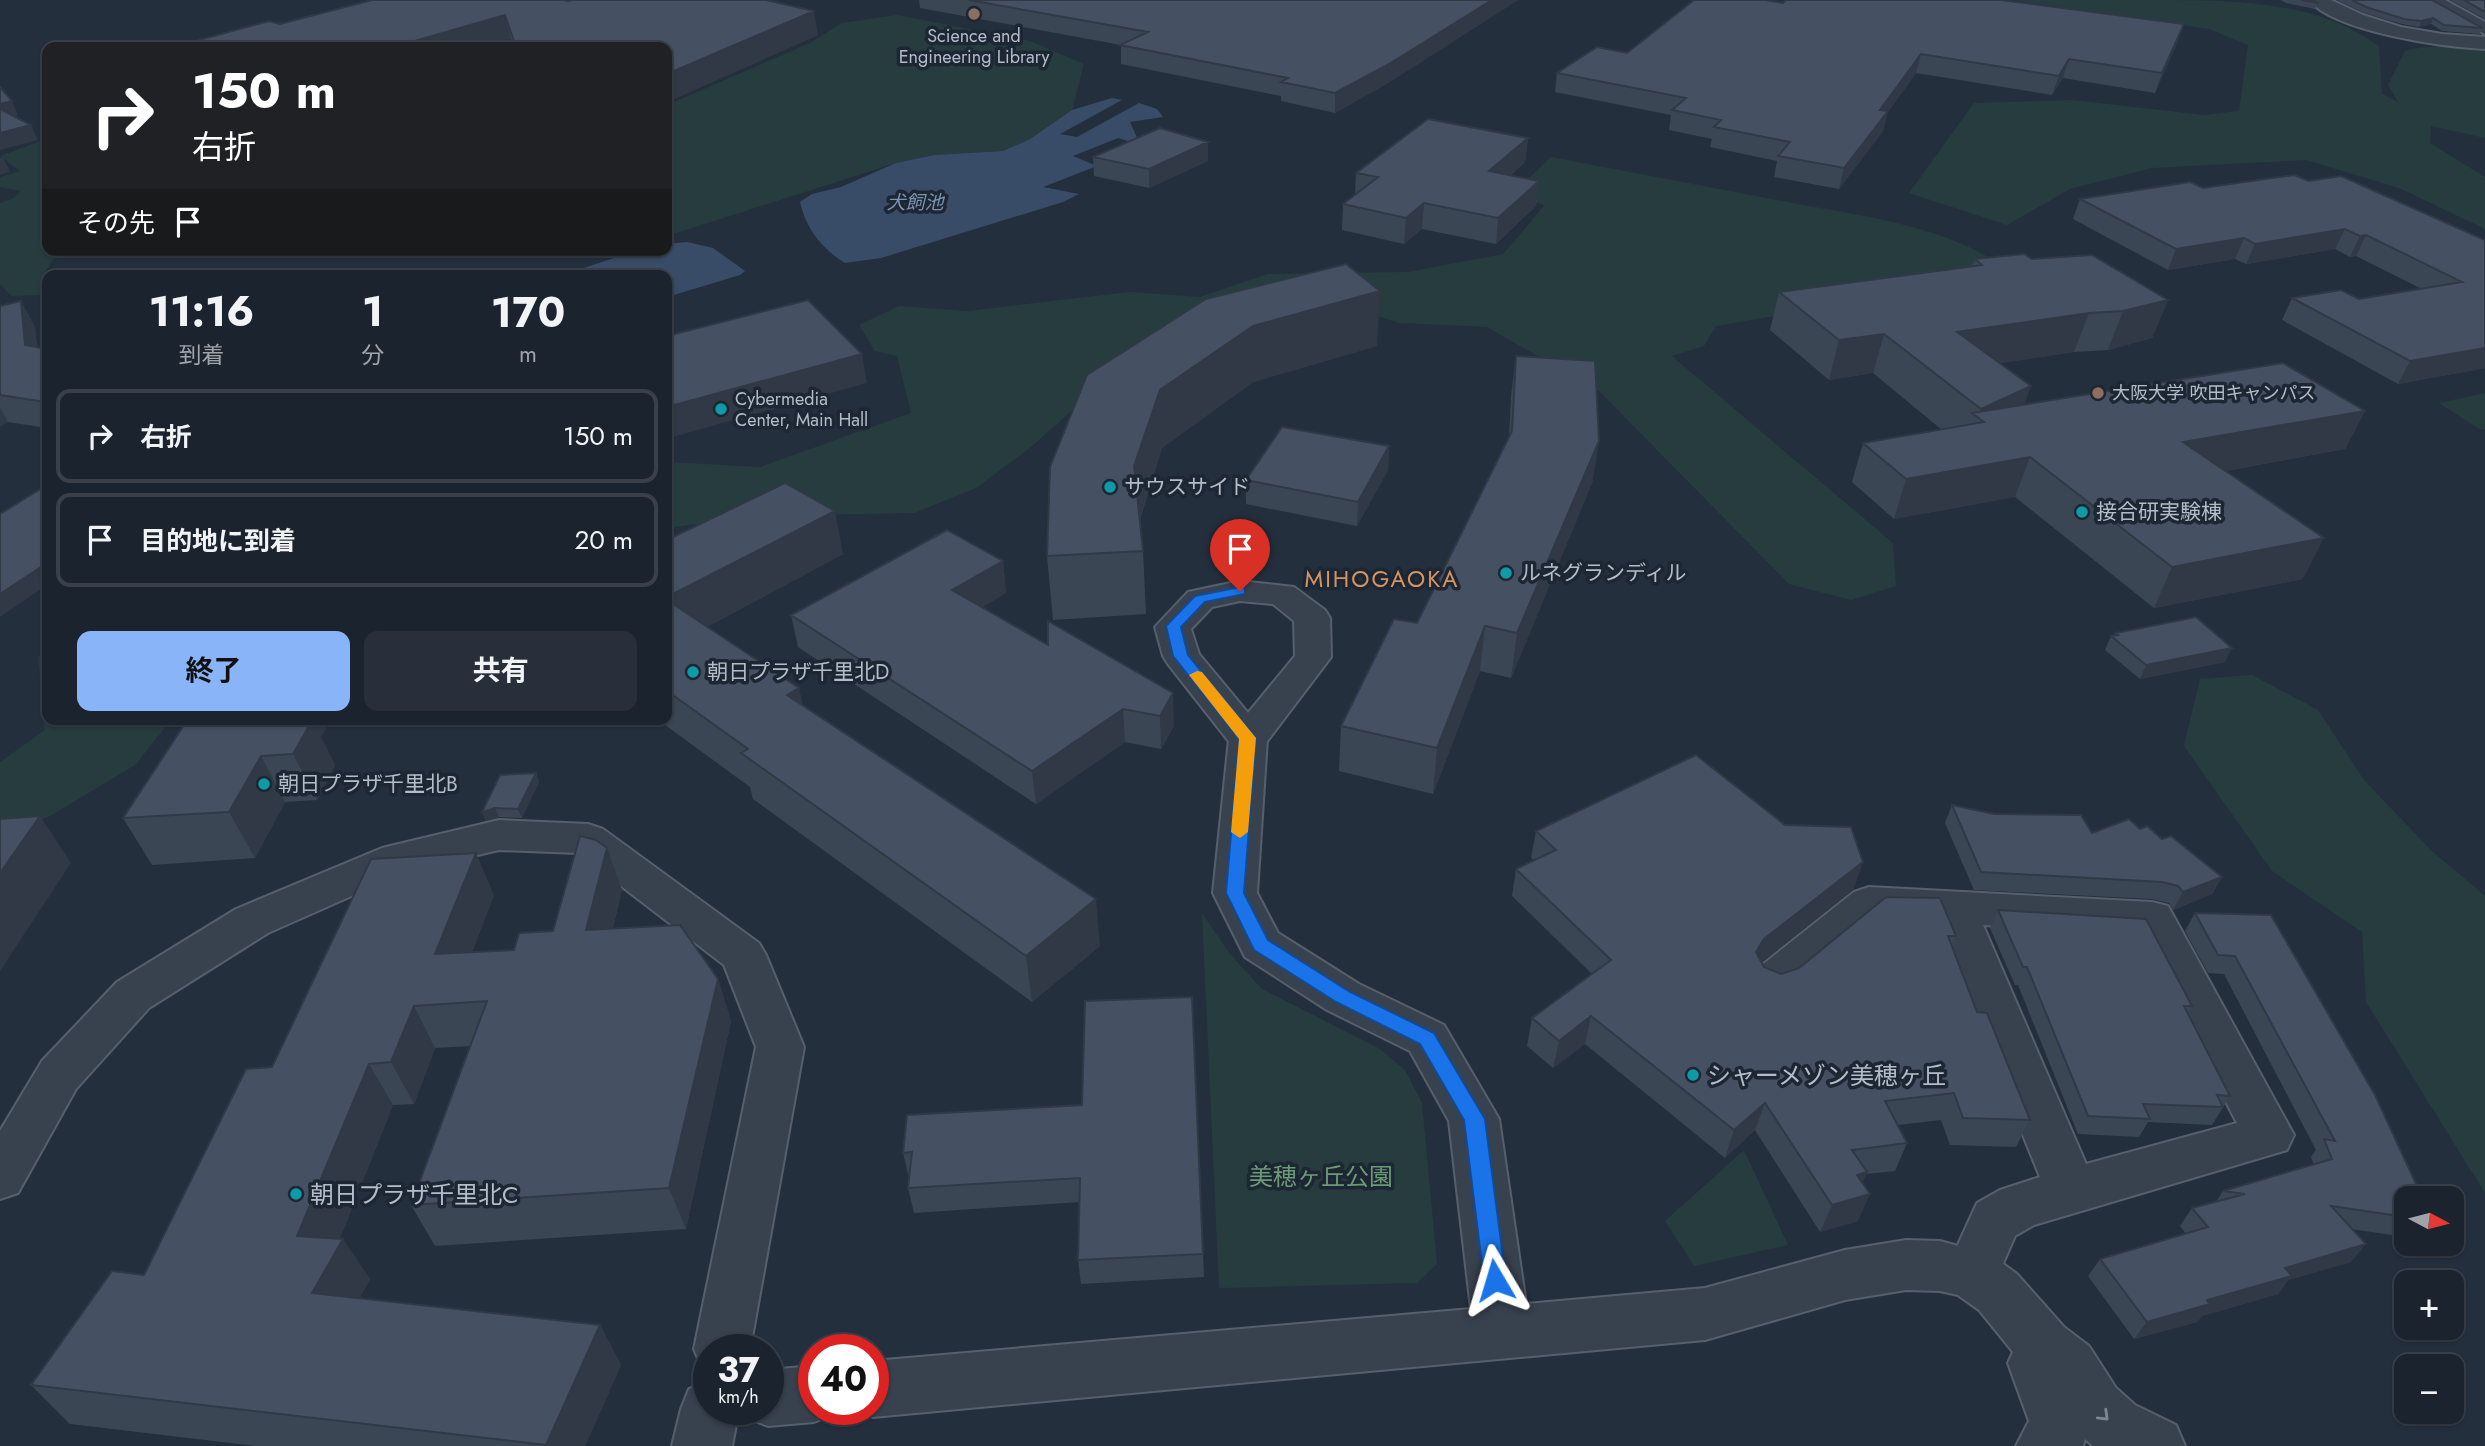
<!DOCTYPE html>
<html lang="ja">
<meta charset="utf-8">
<style>
:root{--surface:#1b232e;--page:#282f3a;--text:#f1f3f6;--muted:#a0a4aa;--line:#39404a;--accent:#8ab4f8}
body{margin:0;font-family:Jost,"Noto Sans JP",sans-serif;background:var(--page);color:var(--text);height:100vh;display:flex;flex-direction:column;font-size:26px;white-space:nowrap}
*{box-sizing:border-box;margin:0}
p{font-size:23px;color:var(--muted)}
.icon{flex:none;width:38px;height:38px;fill:none;stroke:currentColor;stroke-width:2;stroke-linecap:round;stroke-linejoin:round}
.map{position:relative;flex:1;overflow:hidden}
.drawer{position:absolute;left:42px;top:270px;width:630px;height:455px;display:flex;flex-direction:column;background:var(--surface);border-radius:14px;box-shadow:0 2px 5px #0004,0 0 0 2px var(--line)}
.drawer>*{flex:none}
.guide{position:absolute;left:42px;top:42px;width:630px;height:214px;border-radius:14px;box-shadow:0 2px 5px #0004,0 0 0 2px var(--line);background:#202124;color:#fff;overflow:hidden}
.needle{width:46px;rotate:97deg}
.controls{position:absolute;left:2394px;top:1186px;display:grid;gap:14px}
.controls a{display:grid;place-items:center;width:70px;height:70px;border-radius:14px;background:var(--surface);box-shadow:0 2px 5px #0004,0 0 0 2px var(--line);font-size:35px}
.speed{position:absolute;left:693px;top:1334px;display:flex;gap:14px;font-size:35px;font-weight:700;text-align:center}
.speed>*{display:grid;place-content:center;width:91px;height:91px;border-radius:50%;background:var(--surface);box-shadow:0 2px 5px #0004,0 0 0 2px var(--line);line-height:1}
.speed small{font-size:18px;font-weight:400}
.speed .limit{border:10px solid #d22;background:#fff;color:#111}
.pin{position:absolute;display:grid;place-items:center;width:60px;height:60px;color:#fff;margin:-72px -30px;border-radius:50% 50% 50% 0;rotate:-45deg;box-shadow:0 0 7px #0007}
.pin .icon{rotate:45deg}
.me{position:absolute;width:77px;margin:-38px;rotate:353deg;stroke-linejoin:round;filter:drop-shadow(0 0 5px #0008)}
.turn{display:flex;align-items:center;gap:24px;height:147px;padding:0 35px;font-size:32px}
.turn .icon{width:91px;height:91px;stroke-width:2.5}
.turn b{display:block;font-size:49px;line-height:60px}
.then{display:flex;align-items:center;height:66px;padding:0 35px;background:#0003;gap:14px;font-size:26px}
.eta{display:flex;justify-content:space-evenly;align-items:center;height:119px;text-align:center}
.eta b{font-size:42px;font-weight:700;line-height:49px}
.button{display:flex;gap:14px;margin-top:auto;padding:14px 35px}
.button a{flex:1;height:80px;border-radius:14px;background:var(--accent);color:#111;font-size:28px;font-weight:700;line-height:80px;text-align:center}
.button a+a{background:var(--page);color:var(--text)}
ul{padding:0;list-style:none}
li{display:flex;align-items:center;gap:21px;height:94px;margin:0 14px 10px;padding:0 21px;border:4px solid var(--line);border-radius:14px}
li div{flex:1}
li b{display:block;font-size:26px}
li em{font-style:normal}
.map>svg:first-child{display:block}
</style>
<div class="map">
<svg width="2485" height="1446" viewBox="0 0 2485 1446">
<rect width="100%" height="100%" fill="#242f3e"/>
<path fill="#263c3f" d="M2014 0C2060 0 2107 0 2154 0 2228 0 2321 0 2379 47L2382 94 2398 102 2388 85 2405 51C2435 43 2454 48 2485 48V138L2431 126 2430 143 2485 177V229L2399 188 2306 160 2152 168 2070 189 2007 225 1909 193 1974 103 2073 100 2204 115 2239 111 2248 45 2209 29Z
M897 15 1030 41 1084 64 1072 110 1030 139 1003 151 934 155 896 163 667 236V105L810 43 842 23Z
M47 133V250H60L45 272 41 295 11 296 0 284V203L14 198 20 191 0 187V177L20 171 0 156 46 139 42 134Z
M1551 157C1626 171 1702 186 1777 200 1857 216 1949 223 2015 275L1716 326 1704 346 1672 356 1893 543 1896 586 1851 600 1789 584 1600 392 1487 327 1399 323 1343 305 1142 348 1031 447 976 488 914 513 755 516 667 528V462L760 467 911 413 897 356 875 351 859 325 899 306 968 311 1129 292 1200 297 1268 274 1408 272 1503 254 1545 205 1510 196Z
M2485 393V430L2479 429 2439 403Z
M47 651V719H172L135 765 50 816 0 835V762L45 730 38 657Z
M2252 675 2318 710 2364 780 2432 851 2485 896V1193L2366 1002 2362 932 2272 871 2184 746 2200 679Z
M1202 913 1230 954 1262 989 1380 1049 1405 1070 1422 1103 1437 1264 1417 1283 1219 1288Z
M1744 1150 1788 1245 1694 1266 1665 1221Z"/>
<path fill="#394c67" d="M1112 98 1122 100 1060 134 1077 137 1139 103 1157 109 1163 117 1130 122 1138 140 1131 142 1118 138 1073 156 1097 166 1043 187 1079 194 1063 202 881 258 845 263C822 249 806 229 800 202L812 194 841 187 896 163 934 155 1003 151 1030 139 1072 110Z
M687 242 713 248 745 271 740 275 667 297V275H563L638 250H667V244Z"/>
<g fill="none" stroke-linecap="round" stroke-linejoin="round">
<g stroke="#565f6c" stroke-width="4">
<path id="minor" d="M2309 0H2331L2363 15 2401 27 2442 34 2485 37V49C2444 47 2335 32 2309 0Z
M2423 0H2445L2485 22V34Z
M1240 581 1294 587 1325 610 1330 618 1331 657 1262 748 1248 752 1234 748 1168 664 1163 656 1155 627 1188 592ZM1240 601 1273 604 1294 621 1295 656 1248 713 1199 654 1191 629 1212 607Z
M1869 887 2152 902 2168 906 2294 1135 2287 1150 2034 1225 2015 1236 1991 1291 1972 1298 1953 1291 1945 1273 1977 1203 2000 1190 2040 1177 1937 923 1878 919 1789 993 1773 999 1757 993 1750 981 1757 969 1854 892ZM1983 925 2138 934 2237 1123 2086 1164Z"/>
</g>
<g stroke="#565f6c" stroke-width="4">
<path id="tertiary" d="M1248 726 1262 730 1267 739 1257 893 1278 933 1359 984 1444 1025 1499 1119 1526 1304 1705 1288 1845 1250 1906 1240 1940 1241 1991 1255 2017 1274 2064 1327 2089 1346 2116 1388 2135 1405 2176 1425 2185 1446H2093L2085 1439 2083 1446H2016L2029 1421 2008 1363 2013 1352 1979 1310 1958 1295 1940 1291 1906 1290 1845 1300 1705 1340 873 1417 853 1409H873V1361L1471 1309 1449 1121 1410 1051 1327 1010 1245 957 1213 893 1229 739 1234 730Z
M499 820 588 824 603 829 759 943 766 955 804 1047 750 1349H709V1371L702 1368 694 1349 756 1047 724 965 578 853 499 850 408 871 268 933 149 1008 76 1089 18 1193 0 1199V1131L42 1061 117 982 236 909 382 848Z
M814 1366V1409H837L835 1414 814 1422 768 1426 747 1418 744 1409H768V1370Z
M709 1381V1409H739L732 1446H672L681 1409 689 1389Z"/>
</g>
<use href="#minor" fill="#38414e" fill-rule="evenodd"/>
<use href="#tertiary" fill="#38414e" fill-rule="evenodd"/>
</g>
<path fill="#3b4654" d="M371 0 818 35 667 102V47H514L511 39 485 47H174L280 24Z
M919 0H1518L1388 83 1335 113 1281 101V96L1121 64V45L920 8Z
M2281 0H2314L2318 3 2315 9 2286 3Z
M2337 0H2432L2482 28 2480 34 2442 31 2431 24 2419 27 2402 24 2364 13Z
M2450 0H2485V19Z
M1783 3 2177 43 2155 93 2063 78 2052 95 1916 73 1888 112 1883 131 1839 189 1774 177 1777 161 1710 147 1712 139 1669 130 1671 115 1555 92 1557 73 1627 53Z
M1528 138 1525 162 1511 175 1539 181 1536 206 1496 244 1422 229 1404 244 1342 230 1343 204 1355 195 1356 173Z
M1093 157 1208 161 1149 188 1094 176Z
M2309 181 2485 240V368L2398 384 2282 320 2292 298 2359 299 2422 289 2356 256 2350 257 2335 249 2246 264 2235 259 2168 270 2073 219 2080 199 2203 188Z
M1975 259H2032L2168 300 2152 338 2108 350 2074 352 2000 363 2024 404 2365 411 2345 449 2225 471 2303 579 2154 608 2015 497 1894 519 1852 482 1863 443 1942 430 1873 373 1829 380 1770 330 1779 292 1972 266Z
M21 301 35 328 37 347 47 349V428L8 422 0 426V306Z
M1377 346 1253 382 1162 448 1140 519 1143 551 1146 614 1053 620 1047 556 1087 375Z
M1516 356 1599 441 1592 483 1511 678 1480 671 1433 794 1339 771 1341 726 1417 623 1509 438 1511 396Z
M1389 446 1388 470 1357 526 1246 504V480Z
M667 540 843 554 707 627 1100 946 1032 1002 753 799 750 787 657 719H667Z
M1003 561 1006 593 982 607 1048 645V621L1174 726 1161 749 1125 742 1036 804 798 647 791 615Z
M2116 633 2225 662 2140 679 2105 650 2111 636 2115 635Z
M188 719H331L321 737 335 765 317 800 285 802 255 858 152 865 123 818Z
M536 773 539 782 522 818 499 817 486 821 482 812Z
M1952 805 2092 833 2140 829 2162 839 2222 877 2212 894 2173 910 2169 903 2152 899 1974 890 1945 823Z
M1785 825 1863 862 1853 890 1761 962 1764 967 1781 974 1799 968 1886 897 1956 936 1952 945 1977 1012 2030 1120 2016 1147 1950 1145 1941 1120 1898 1125 1907 1143 1895 1171 1866 1174 1862 1183 1858 1221 1820 1232 1755 1130 1725 1158 1585 1044 1553 1068 1527 1046 1532 1018 1592 974 1512 896 1516 869 1534 860 1531 858 1536 831Z
M607 848 622 890 613 928 718 979 731 1021 686 1229 435 1246 411 1205 471 1046 435 1048 414 1104 393 1105 340 1238 370 1279 359 1299 600 1325 621 1365 585 1446H256L70 1424 31 1385 144 1275 272 1067 494 895 472 952 514 950 553 931Z
M1998 910 2192 1006 2188 1013 2230 1096 2212 1125 2148 1122 2139 1137 2078 1134 2018 985H2015L1990 928Z
M2195 913 2271 915 2406 1199V1237L2351 1229V1262L2288 1280 2278 1294 2202 1316 2197 1322 2134 1339 2088 1276 2100 1259 2186 1234 2180 1226 2192 1208 2216 1202 2223 1191 2314 1165 2311 1157 2316 1150 2224 974 2208 973 2185 931Z
M1192 997 1204 1277 1081 1284 1078 1260 1080 1202 914 1213 908 1188 910 1177H909L903 1153 1082 1105Z"/>
<path fill="#303945" d="M1492 0H1518L1388 83 1335 113V93Z
M814 11 818 35 667 102V74Z
M505 15 511 39 485 47H394Z
M2433 18 2431 24 2419 27 2421 21Z
M2184 24 2177 43 2155 93 2162 73Z
M1921 54 1916 73 1888 112 1883 131 1839 189 1844 168 1880 110Z
M2069 59 2063 78 2052 95 2059 76Z
M12 101 18 115 1 120 0 118V104Z
M31 125 38 140 0 150V133Z
M1528 138 1525 162 1487 196 1489 171Z
M1208 142V161L1149 188V169Z
M3 157 10 172 0 175V158Z
M1539 181 1536 206 1496 244 1498 218Z
M1424 203 1422 229 1404 244 1406 218Z
M2345 229 2335 249 2246 264 2255 244Z
M2366 235 2356 256 2350 257 2360 236Z
M2244 238 2235 259 2168 270 2176 249Z
M1380 291 1377 346 1253 382 1162 448 1137 526 1134 466 1160 390 1253 326Z
M2168 300 2152 338 2108 350 2123 311Z
M21 301 35 328 40 373 25 345Z
M2089 313 2074 352 1944 372 1957 332Z
M1884 334 1873 373 1829 380 1839 340Z
M2485 346V368L2398 384 2410 361Z
M862 354 867 383 669 438 667 428V407Z
M2031 386 2017 426 1984 422 1978 417 1981 409Z
M0 408 8 422 0 426Z
M2365 411 2345 449 2166 481 2183 442Z
M1599 441 1592 483 1511 678 1517 633Z
M1389 446 1388 470 1357 526 1358 502Z
M2030 457 2015 497 1894 519 1906 479Z
M835 511 843 554 677 643 667 607V597Z
M2324 538 2303 579 2154 608 2172 567Z
M1003 561 1006 593 957 622 952 590Z
M47 563V585L0 617V594Z
M1485 626 1480 671 1433 794 1437 748Z
M2232 648 2225 662 2140 679 2146 665Z
M799 688 809 733 787 695Z
M1173 693 1174 726 1161 749 1160 716Z
M1123 709 1125 742 1036 804 1032 771Z
M283 719H331L321 737 335 765 317 800 293 754 282 721Z
M261 756 285 802 255 858 229 812Z
M536 773 539 782 522 818 518 809Z
M495 808 499 817 486 821 482 812Z
M40 816 71 863 0 971V873Z
M607 848 622 890 602 972 586 930Z
M476 853 494 895 455 996 435 954Z
M1863 862 1853 890 1755 967 1756 952 1764 939Z
M2222 877 2212 894 2173 910 2183 892Z
M1096 899 1100 946 1032 1002 1026 956Z
M718 979 731 1021 686 1229 669 1188Z
M414 1006 435 1048 414 1104 391 1062Z
M1591 1016 1585 1044 1553 1068 1559 1041Z
M369 1064 393 1105 334 1253 343 1239 370 1279 340 1334 312 1293 297 1236Z
M1765 1103 1755 1130 1725 1158 1734 1130Z
M1867 1172 1856 1198 1870 1194 1858 1221 1820 1232 1832 1205 1857 1175Z
M2366 1244 2351 1262 2288 1280 2278 1294 2202 1316 2197 1322 2134 1339 2147 1322 2207 1300 2285 1268Z
M600 1325 621 1365 585 1446H547L546 1445Z"/>
<path fill="#455162" stroke="#303945" stroke-width="2" d="M372 0H564L568 1 572 0H766L814 11 667 74V47H516L505 15 394 47H174L269 21 280 24Z
M969 0H1492L1389 64 1335 93 1281 82 1288 78 1120 45 1148 32Z
M1694 0H1765L1783 3 1786 0H2001L2184 24 2162 73 2069 59 2059 76 1921 54 1880 110 1888 111 1844 168 1778 156 1790 142 1714 127 1721 120 1672 110 1686 98 1557 73 1597 47 1627 53Z
M2301 0H2314L2318 3Z
M2352 0H2432L2482 28 2444 25 2433 18 2421 21 2404 19 2366 7Z
M2464 0H2485V12Z
M0 87 12 101 0 104Z
M0 109 31 125 0 133Z
M1428 119 1528 138 1489 171 1539 181 1498 218 1424 203 1406 218 1343 204 1378 177 1356 173Z
M1160 128 1208 142 1149 169 1093 157Z
M2294 175 2309 181 2341 176 2485 240V348L2410 361 2292 298 2341 290 2359 299 2462 282 2366 235 2360 236 2345 229 2255 244 2244 238 2176 249 2080 199 2190 182 2203 188Z
M2024 254 2032 259 2092 255 2168 300 2123 311 2089 313 1957 332 2031 386 1981 409 1884 334 1839 340 1779 292 1982 265 1975 259Z
M1346 264 1380 291 1253 326 1160 390 1134 466 1143 551 1047 556 1050 467 1087 375 1206 299Z
M808 300 862 354 667 407V336Z
M21 301 25 345 47 349V401L45 402 0 395V306Z
M1516 356 1595 361 1599 441 1517 633 1485 626 1437 748 1341 726 1394 619 1417 623 1512 431Z
M2283 363 2365 411 2183 442 2324 538 2172 567 2030 457 1906 479 1863 443 1984 422 1972 413Z
M1282 427 1389 446 1358 502 1246 480Z
M785 483 835 511 667 597V540Z
M47 485V563L0 594V514Z
M947 530 1003 561 952 590 1048 645V621L1173 693 1160 716 1123 709 1032 771 791 615Z
M667 600 799 688 787 695 1096 899 1026 956 741 753 748 749 667 691Z
M2196 617 2232 648 2146 665 2111 636 2118 635 2116 633Z
M188 719H283L282 721 313 719 293 754 261 756 229 812 123 818Z
M1696 755 1785 825 1851 827 1863 862 1764 939 1756 952 1764 967 1781 974 1799 968 1886 897 1940 898 1956 936H1948L1977 1012 1987 1013 2030 1120 1963 1118 1954 1093 1885 1101 1907 1143 1852 1150 1867 1172 1857 1175 1870 1194 1832 1205 1765 1103 1734 1130 1591 1016 1559 1041 1532 1018 1611 960 1516 869 1556 850 1536 831Z
M536 773 518 809 495 808 482 812 500 775Z
M1952 805 1994 814 2081 815 2092 833 2129 819 2140 829 2147 826 2162 839 2171 836 2222 877 2183 892 2178 886 2162 882 1981 872Z
M40 816 0 873V819Z
M580 836 596 840 607 848 586 930 680 925 718 979 669 1188 411 1205 487 1001 414 1006 391 1062 369 1064 297 1236 343 1239 312 1293 600 1325 546 1445 31 1385 112 1271 144 1275 246 1069 272 1067 371 859 476 853 435 954 514 950 519 933 553 931Z
M1998 910 2146 919 2192 1006H2184L2230 1096 2217 1095 2223 1107 2143 1104 2150 1119 2088 1116 2027 967H2023Z
M2195 913 2271 915 2375 1095 2423 1199H2406V1217L2331 1206 2366 1244 2285 1268 2292 1276 2207 1300 2210 1304 2147 1322 2100 1259 2208 1227 2192 1208 2245 1194 2223 1191 2332 1159 2324 1139 2335 1141 2235 956 2218 955Z
M1192 997 1203 1254 1078 1260 1080 1178 908 1188 912 1152 903 1153 907 1115 1082 1105 1085 1001Z"/>
<defs><path id="oneway-chevron" d="M-2-3.5L2.5 0L-2 3.5" fill="none" stroke-width="1.6" stroke-linecap="round" stroke-linejoin="round" transform="scale(1.75)"/></defs>
<use stroke="#7c8592" href="#oneway-chevron" transform="translate(2104 1416) rotate(44)"/>
<path fill="#1a73e8" stroke="#114b97" stroke-width="2" d="M1240 587 1245 588V594L1205 602 1181 627 1188 655 1256 738 1244 893 1268 940 1350 992 1434 1033 1485 1119 1506 1280 1503 1288 1495 1291 1487 1288 1484 1280 1464 1120 1420 1044 1336 1002 1254 950 1226 893 1239 739 1173 656 1166 626 1195 596Z"/>
<path fill="#f59e0b" d="M1197 671 1202 672 1256 738 1248 832 1240 838 1231 832 1239 739 1189 675Z"/>
<g fill="#8d6e63" stroke="#1d2633" stroke-width="2.5">
<circle cx="974" cy="14" r="7"/>
<circle cx="2098" cy="393" r="7"/>
</g>
<g fill="#0f9aa8" stroke="#1d2633" stroke-width="2.5">
<circle cx="721" cy="409" r="7"/>
<circle cx="1110" cy="487" r="7"/>
<circle cx="2082" cy="512" r="7"/>
<circle cx="1506" cy="573" r="7"/>
<circle cx="693" cy="672" r="7"/>
<circle cx="264" cy="784" r="7"/>
<circle cx="1693" cy="1075" r="7"/>
<circle cx="296" cy="1194" r="7"/>
</g>
<g text-anchor="middle" dominant-baseline="central" stroke-width="7" stroke-linejoin="round" paint-order="stroke">
<g font-size="18" fill="#b4bcc9" stroke="#1d2633" text-anchor="start">
<text x="974" y="36" text-anchor="middle">Science and<tspan x="974" dy="21">Engineering Library</tspan></text>
<text x="2112" y="393">大阪大学 吹田キャンパス</text>
<text x="735" y="399">Cybermedia<tspan x="735" dy="21">Center, Main Hall</tspan></text>
</g>
<g font-size="19" font-style="italic" fill="#7c92b1" stroke="#1d2633">
<text x="915" y="202">犬飼池</text>
</g>
<g font-size="21" fill="#b4bcc9" stroke="#1d2633" text-anchor="start">
<text x="1124" y="487">サウスサイド</text>
<text x="2096" y="512">接合研実験棟</text>
<text x="1520" y="573">ルネグランディル</text>
<text x="707" y="672">朝日プラザ千里北D</text>
<text x="278" y="784">朝日プラザ千里北B</text>
</g>
<g font-size="23" letter-spacing="2" fill="#d59563" stroke="#1d2633">
<text x="1382" y="579">MIHOGAOKA</text>
</g>
<g font-size="24" fill="#b4bcc9" stroke="#1d2633" text-anchor="start">
<text x="1707" y="1075">シャーメゾン美穂ヶ丘</text>
<text x="310" y="1194">朝日プラザ千里北C</text>
</g>
<g font-size="24" fill="#6b9a76" stroke="#1d2633">
<text x="1321" y="1176">美穂ヶ丘公園</text>
</g>
</g>
</svg>
<div class="controls">
<a><svg class="needle" viewBox="-14 -14 28 28"><path d="M0-13l5 13h-10z" fill="#e53935"/><path d="M0 13l5-13h-10z" fill="#a0a4aa"/></svg></a>
<a>+</a>
<a>−</a>
</div>
<div class="speed"><div>37<small>km/h</small></div><div class="limit">40</div></div>
<div class="pin" style="left:1240px;top:591px;background:#d93025"><svg class="icon" aria-label="arrive" viewBox="0 0 24 24"><path d="M6 21V4h12l-3 4 3 4H6"/></svg></div>
<svg class="me" style="left:1495px;top:1280px" viewBox="-20 -20 40 40"><path d="M0-17L14 15 0 8-14 15z" fill="#1a73e8" stroke="#fff" stroke-width="4"/></svg>
<div class="guide">
<div class="turn"><svg class="icon" aria-label="right" viewBox="0 0 24 24"><path d="M7 20v-9h11M14 6l5 5-5 5"/></svg><div><b>150 m</b>右折</div></div>
<div class="then">その先<svg class="icon" aria-label="arrive" viewBox="0 0 24 24"><path d="M6 21V4h12l-3 4 3 4H6"/></svg></div>
</div>
<section class="drawer">
<div class="eta">
<div><b>11:16</b><p>到着</p></div>
<div><b>1</b><p>分</p></div>
<div><b>170</b><p>m</p></div>
</div>
<ul>
<li><svg class="icon" aria-label="right" viewBox="0 0 24 24"><path d="M7 20v-9h11M14 6l5 5-5 5"/></svg><div><b>右折</b></div><em>150 m</em></li>
<li><svg class="icon" aria-label="arrive" viewBox="0 0 24 24"><path d="M6 21V4h12l-3 4 3 4H6"/></svg><div><b>目的地に到着</b></div><em>20 m</em></li>
</ul>
<div class="button"><a>終了</a><a>共有</a></div>
</section>
</div>
